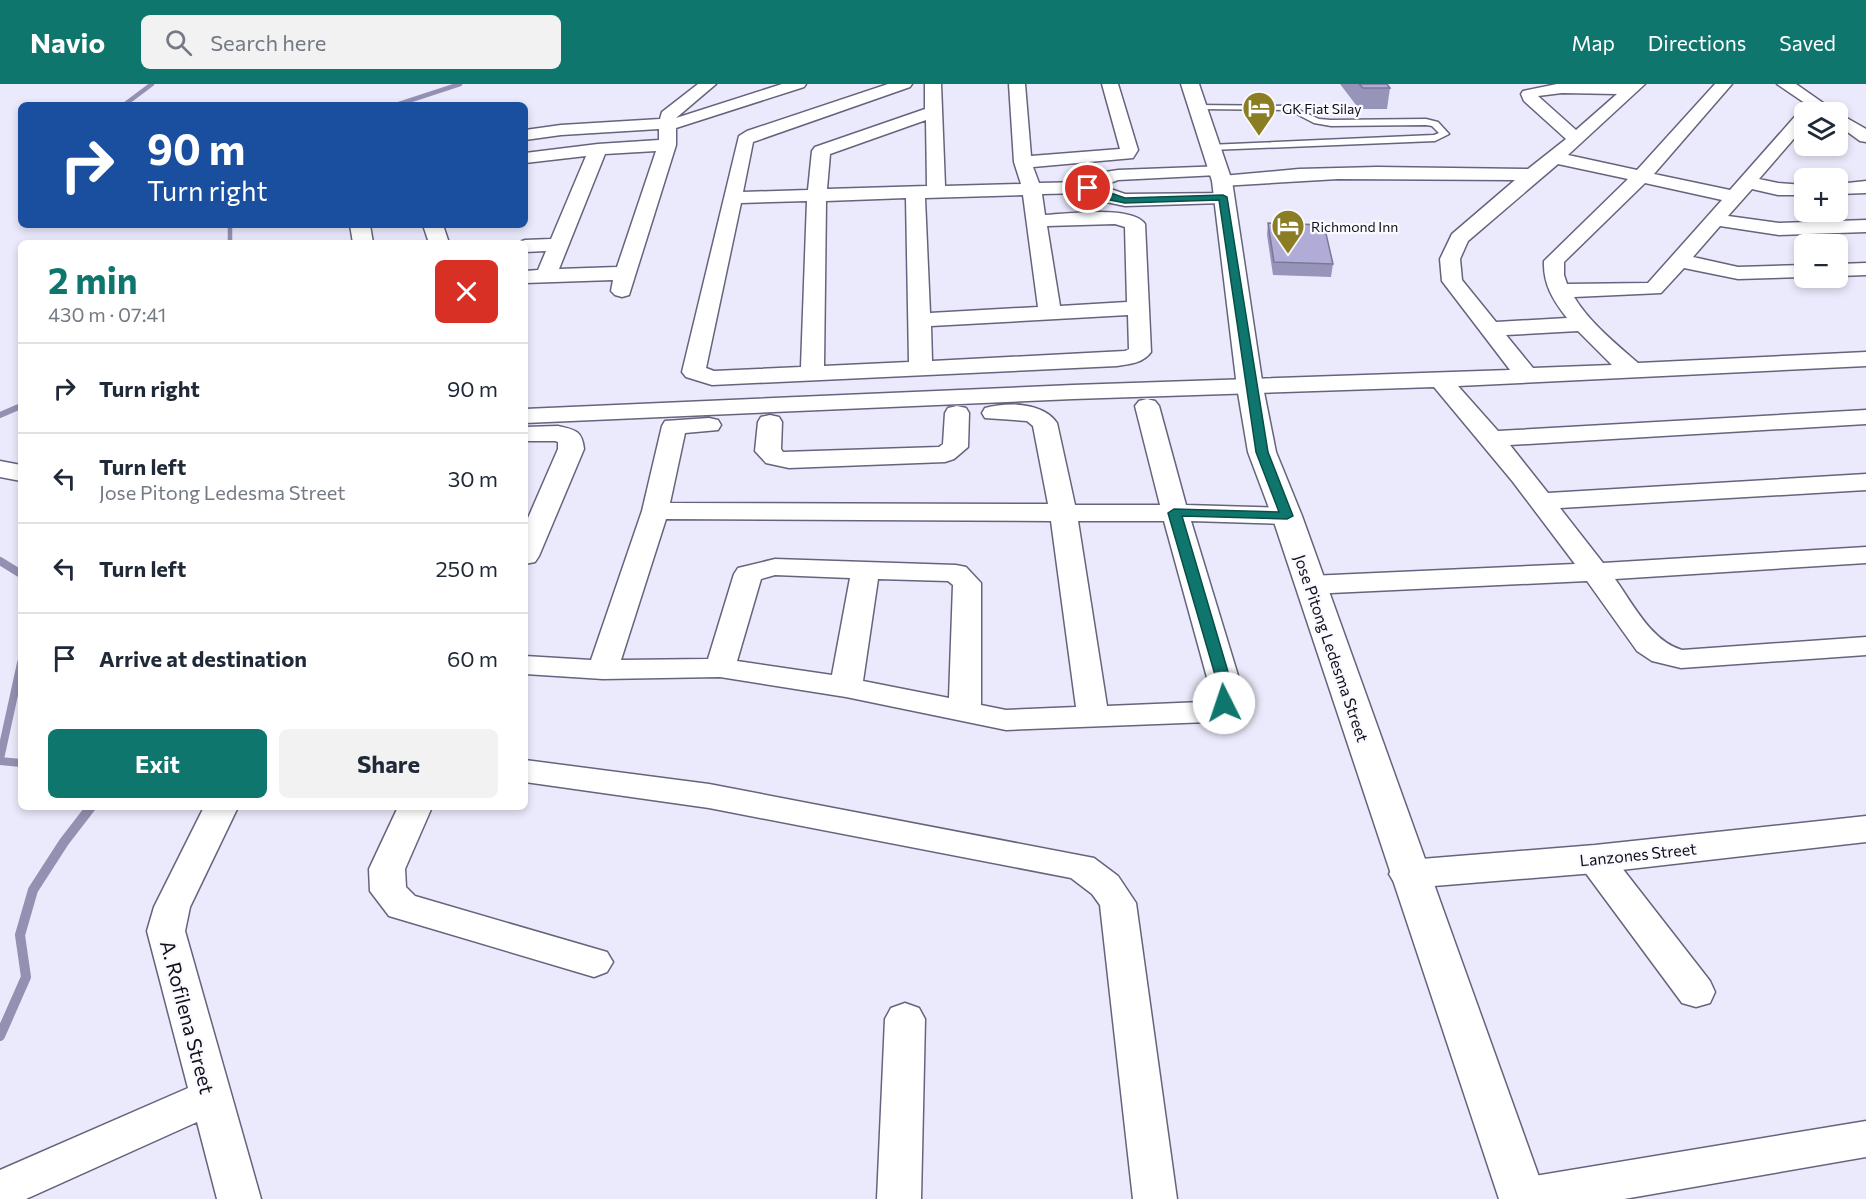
<!DOCTYPE html>
<meta charset="utf-8">
<style>
:root{--surface:#fff;--page:#f2f2f3;--text:#1f2937;--muted:#747a83;--line:#e0e1e3;--accent:#0f766e}
body{margin:0;font-family:Commissioner,sans-serif;background:var(--page);color:var(--text);height:100vh;display:flex;flex-direction:column;font-size:22px;white-space:nowrap}
*{box-sizing:border-box;margin:0}
p{font-size:20px;color:var(--muted)}
.icon{flex:none;width:33px;height:33px;fill:none;stroke:currentColor;stroke-width:2;stroke-linecap:round;stroke-linejoin:round}
.map{position:relative;flex:1;overflow:hidden}
.drawer{position:absolute;left:18px;top:156px;width:510px;height:570px;display:flex;flex-direction:column;background:var(--surface);border-radius:9px;box-shadow:0 3px 9px #0003}
.drawer>*{flex:none}
.banner{position:absolute;left:18px;top:18px;width:510px;height:126px;border-radius:9px;box-shadow:0 3px 9px #0003;background:#1a4fa0;color:#fff;overflow:hidden}
.buttons{position:absolute;left:1794px;top:18px;display:grid;gap:12px}
.buttons a{display:grid;place-items:center;width:54px;height:54px;border-radius:9px;background:var(--surface);box-shadow:0 3px 9px #0003;font-size:30px}
.pin{position:absolute;display:grid;place-items:center;width:51px;height:51px;color:#fff;margin:-26px;border:3px solid #fff;border-radius:50%;box-shadow:0 2px 6px #0007}
.me{position:absolute;width:66px;margin:-33px;rotate:356deg;stroke-linejoin:round;filter:drop-shadow(0 0 4px #0008)}
.turn{display:flex;align-items:center;gap:21px;height:126px;padding:0 30px;font-size:27px}
.turn .icon{width:78px;height:78px;stroke-width:2.5}
.turn b{display:block;font-size:42px;line-height:51px}
.round{display:grid;place-items:center;flex:none;width:63px;height:63px;border-radius:9px;background:var(--page)}
.headline{display:flex;align-items:center;justify-content:space-between;height:102px;padding:0 30px}
h1{font-size:36px;font-weight:700;line-height:45px;color:var(--accent)}
.primary-button{display:flex;gap:12px;margin-top:auto;padding:12px 30px}
.primary-button a{flex:1;height:69px;border-radius:9px;background:var(--accent);color:#fff;font-size:24px;font-weight:700;line-height:69px;text-align:center}
.primary-button a+a{background:var(--page);color:var(--text)}
ul{padding:0;list-style:none}
li{display:flex;align-items:center;gap:18px;height:90px;padding:0 30px;border-top:2px solid var(--line)}
li div{flex:1}
li b{display:block;font-size:22px}
li em{font-style:normal}
header{display:flex;align-items:center;gap:36px;box-sizing:border-box;height:84px;padding:0 30px;background:var(--accent);color:#fff}
header strong{font-size:28px}
nav{display:flex;gap:33px;margin-inline-start:auto;font-size:21px}
.search{width:420px;height:54px;background:var(--page);display:flex;align-items:center;gap:15px;box-sizing:border-box;padding:0 21px;border-radius:9px;color:var(--muted);font-size:22px}
.map>svg:first-child{display:block}
</style>
<header>
<strong>Navio</strong>
<div class="search"><svg class="icon" aria-label="search" viewBox="0 0 24 24"><circle cx="10" cy="10" r="6"/><path d="M15 15l6 6"/></svg>Search here</div>
<nav><a>Map</a><a>Directions</a><a>Saved</a></nav>
</header>
<div class="map">
<svg width="1866" height="1115" viewBox="0 0 1866 1115">
<rect width="100%" height="100%" fill="#ebeafc"/>
<g fill="none" stroke-linecap="round" stroke-linejoin="round">
<path stroke="#9490b2" stroke-width="4.5" d="M124 21 152 0
M396 21 460 0
M230 141V159"/>
<path stroke="#9490b2" stroke-width="6" d="M0 331 21 322"/>
<path stroke="#9490b2" stroke-width="8" d="M0 477 21 490
M0 675 21 579
M0 677 21 679"/>
<path stroke="#9490b2" stroke-width="10" d="M0 952 26 893 20 851 33 806 64 758 91 723"/>
<g stroke="#66637c" stroke-width="3">
<path id="service" d="M1195 21 1290 22 1319 35 1331 36 1426 35 1438 38 1449 50 1435 57 1211 66 1208 65V61L1434 51 1439 49 1432 42 1426 41 1331 42 1314 39 1289 26 1198 25H1195Z"/>
</g>
<g stroke="#66637c" stroke-width="3">
<path id="minor" d="M698 0H716L676 34 782 0H806L804 3 676 44V61L629 211 622 213 615 211 611 207 613 196 525 199V187L538 186 546 167 525 168V159H517L525 156 551 155 586 72 525 79V69L598 60 659 56V45L561 51 525 56V46L561 41 660 35 662 28ZM656 67 617 183 559 185 605 70Z
M888 0H912L910 3 753 58 743 108 808 106 812 67 815 63 925 25V0H941L945 102 1021 100 1014 78 1009 0H1025L1031 72 1120 65 1102 0H1118L1138 66 1133 74 1033 83 1039 99 1084 98 1099 89 1118 86 1224 82 1227 86 1224 90 1218 91 1118 96 1102 102 1125 110 1230 109 1232 113 1230 117 1223 119 1125 122 1106 118 1085 109 1042 110 1045 131C1067 130 1132 121 1145 140L1151 268C1143 279 1130 280 1117 282L712 301 686 293 682 288 739 52 747 47ZM926 36 927 102 827 105 830 70ZM1023 111 1038 223 930 229 925 114ZM906 114 909 278 824 282 826 117ZM807 117 801 283 714 287 706 284 741 119ZM1115 140 1125 143 1127 218 1060 222 1047 142ZM1128 231 1129 265 1125 267 932 277 931 242Z
M1645 0 1568 71 1637 86 1715 0H1732L1654 90 1730 106 1798 29 1806 28 1804 43 1759 95 1778 99 1804 101V111H1778L1752 105 1728 132 1779 139 1866 136V148L1779 151 1720 142 1693 173 1738 183 1804 181V193L1738 195 1684 184 1661 209 1574 213C1590 239 1615 259 1638 279L1866 268V282L1458 302 1498 347 1866 326V340L1510 361 1548 409 1866 390V406L1560 424 1603 479 1866 463V479L1615 495C1633 520 1651 557 1682 566L1866 553V571L1681 584 1652 577 1637 567 1587 497 1310 510 1300 507 1296 501 1300 495 1310 492 1575 480 1513 398 1434 303 1073 315 525 339V325L1073 301 1510 286 1442 197 1440 175 1452 150 1515 96 1338 95 1222 102 1216 101 1213 97 1216 93 1222 92 1299 85 1377 83 1528 85 1566 55 1524 17 1521 10 1523 7 1557 0ZM1562 9 1617 10 1576 46 1538 12ZM1558 80 1628 95 1544 177C1543 200 1553 216 1567 234L1496 238 1462 196 1460 175 1468 157ZM1645 99 1722 116 1648 199 1567 200 1564 191V178ZM1578 247 1612 281 1533 284 1506 251Z
M1777 0H1796L1836 28H1818Z
M1838 29 1866 45V58L1860 57 1838 41Z
M1866 97V109L1838 110V100Z
M350 141H370L373 159H353Z
M423 141H443L449 159H429Z
M1866 179V191L1838 192V180Z
M1147 315 1155 317 1159 322 1186 421 1287 424 1296 426 1300 432 1296 438 1287 440 1191 437 1243 608C1238 626 1227 633 1209 638L1006 646 846 613 720 593 603 595 525 590V572L591 576 642 427 662 342 665 337 709 334 718 336 721 341 718 346 685 349 670 419 1048 420 1033 342 1027 337 985 334 982 329 985 324C1008 318 1043 318 1057 339L1075 421H1160L1135 322 1139 317ZM666 435 1051 437 1076 623 1006 626 981 621V499L966 483 956 481 775 475 738 484 734 490 708 575 621 576ZM1078 437H1164L1211 608 1210 614 1202 618 1107 622ZM775 491 850 494 832 591 737 577 761 495ZM878 495 948 497 953 501 949 614 863 597Z
M957 322 966 324 969 329 968 363 954 375 945 378 789 384 766 379 755 367 758 338 761 333 770 331 779 333 782 338 781 365 783 368 939 363 943 360 945 329 948 324Z
M558 342C575 346 582 346 584 365L539 472 535 478 525 480V441L558 365V358L555 357H525V343Z
M0 377 21 381V397L0 393Z
M525 676 709 700 1094 774 1118 792 1136 819 1177 1115H1133L1100 821 1092 810 1071 794 709 724 525 698Z
M204 723H238L190 823 185 847 261 1115H217L197 1038 26 1115H0V1086L188 1004 147 847 154 823Z
M398 723H432L405 785 406 803 415 812 607 868 613 878 607 888 594 893 389 832 370 807 369 785Z
M1595 762 1608 766 1710 897 1715 908 1710 919 1696 923 1682 919 1582 784 1577 775 1582 766Z
M905 919 919 924 925 935 921 1115H877L885 935 891 924Z
M1866 1037V1073L1624 1115H1502L1501 1113 1507 1099 1523 1094Z"/>
</g>
<g stroke="#66637c" stroke-width="3">
<path id="tertiary" d="M1866 732V758L1595 789 1409 804 1395 800 1389 790 1395 780 1409 776 1595 761Z"/>
</g>
<g stroke="#66637c" stroke-width="3">
<path id="secondary" d="M1181 0H1199L1232 97 1263 303 1276 368 1302 432 1547 1115H1499L1272 432 1248 368 1237 303 1212 97Z"/>
</g>
<use href="#service" fill="#fff" fill-rule="evenodd"/>
<use href="#minor" fill="#fff" fill-rule="evenodd"/>
<use href="#tertiary" fill="#fff" fill-rule="evenodd"/>
<use href="#secondary" fill="#fff" fill-rule="evenodd"/>
</g>
<path fill="#9794b9" d="M1340 0H1387L1390 4 1387 25H1359Z
M1268 139 1333 180 1331 193 1273 191 1267 151Z"/>
<path fill="#b0acd7" stroke="#7b7896" stroke-width="1.5" d="M1359 0H1387L1390 4H1363Z
M1268 139 1324 141 1333 180 1274 178Z"/>
<path fill="#0f766e" stroke="#0a4d48" stroke-width="1.5" d="M1088 101 1125 114 1223 111 1227 113 1268 368 1293 432 1287 435 1182 432 1234 608 1229 622 1224 624 1217 619 1220 608 1168 429 1174 425 1279 428 1256 368 1219 116 1125 119 1110 116 1085 105 1084 104Z"/>
<defs>
<g id="hotel-pin" transform="scale(1.725)"><path d="M0 17L-7.5 6A9.5 9.5 0 1 1 7.5 6Z" fill="#8b7d23" stroke="#f9f9ff"/><path d="M-6-4.5h1.5V1H6V5H4.5V3h-9V5H-6ZM-4 0a1.8 1.8 0 1 1 3.6 0ZM.5 0V-2.5h3Q6-2.5 6 0Z" fill="#fff"/></g>
</defs>
<g fill-rule="evenodd">
<use href="#hotel-pin" x="1259" y="24"/>
<use href="#hotel-pin" x="1288" y="142"/>
</g>
<g text-anchor="middle" dominant-baseline="central" stroke-width="4.5" stroke-linejoin="round" paint-order="stroke">
<g font-size="14" fill="#111019" stroke="#f9f9ff" text-anchor="start">
<text x="1282" y="24">GK Fiat Silay</text>
<text x="1311" y="142">Richmond Inn</text>
</g>
<g font-size="16" fill="#111019" stroke="#f9f9ff">
<text transform="translate(1332 564) rotate(71)">Jose Pitong Ledesma Street</text>
<text transform="translate(1638 770) rotate(-6)">Lanzones Street</text>
</g>
<g font-size="20" fill="#111019" stroke="#f9f9ff">
<text transform="translate(188 933) rotate(75)">A. Rofilena Street</text>
</g>
</g>
</svg>
<div class="buttons">
<a><svg class="icon" aria-label="layers" viewBox="0 0 24 24"><path d="M12 4l9 5-9 5-9-5zM3 14l9 5 9-5"/></svg></a>
<a>+</a>
<a>−</a>
</div>
<div class="pin" style="left:1088px;top:104px;background:#d93025"><svg class="icon" aria-label="arrive" viewBox="0 0 24 24"><path d="M6 21V4h12l-3 4 3 4H6"/></svg></div>
<svg class="me" style="left:1224px;top:619px" viewBox="-20 -20 40 40"><circle r="19" fill="#fff"/><path d="M0-13L10 11 0 6-10 11z" fill="#0f766e"/></svg>
<div class="banner">
<div class="turn"><svg class="icon" aria-label="right" viewBox="0 0 24 24"><path d="M7 20v-9h11M14 6l5 5-5 5"/></svg><div><b>90 m</b>Turn right</div></div>
</div>
<section class="drawer">
<div class="headline"><div><h1>2 min</h1><p>430 m · 07:41</p></div><a class="round" style="background:#d93025;color:#fff"><svg class="icon" aria-label="close" viewBox="0 0 24 24"><path d="M6 6l12 12M18 6L6 18"/></svg></a></div>
<ul>
<li><svg class="icon" aria-label="right" viewBox="0 0 24 24"><path d="M7 20v-9h11M14 6l5 5-5 5"/></svg><div><b>Turn right</b></div><em>90 m</em></li>
<li><svg class="icon" aria-label="left" viewBox="0 0 24 24"><path d="M17 20v-9H6M10 6l-5 5 5 5"/></svg><div><b>Turn left</b><p>Jose Pitong Ledesma Street</p></div><em>30 m</em></li>
<li><svg class="icon" aria-label="left" viewBox="0 0 24 24"><path d="M17 20v-9H6M10 6l-5 5 5 5"/></svg><div><b>Turn left</b></div><em>250 m</em></li>
<li><svg class="icon" aria-label="arrive" viewBox="0 0 24 24"><path d="M6 21V4h12l-3 4 3 4H6"/></svg><div><b>Arrive at destination</b></div><em>60 m</em></li>
</ul>
<div class="primary-button"><a>Exit</a><a>Share</a></div>
</section>
</div>
